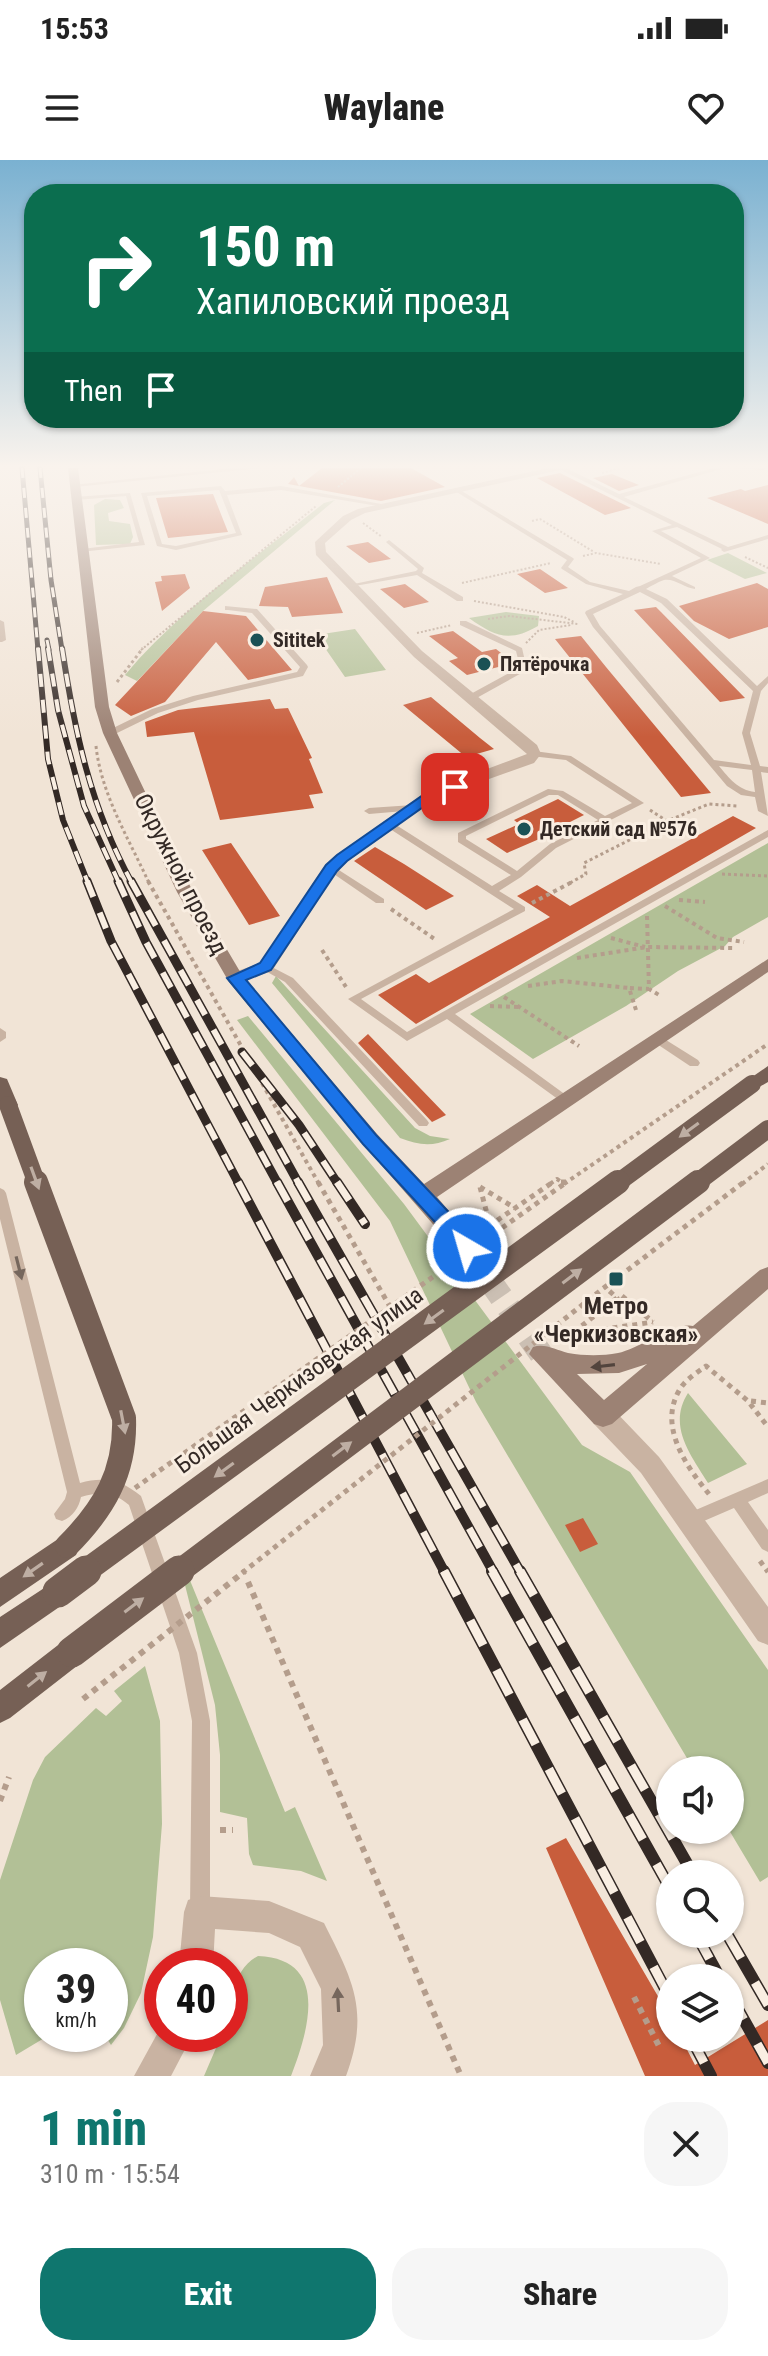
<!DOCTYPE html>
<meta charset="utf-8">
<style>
:root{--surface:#fff;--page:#f6f6f6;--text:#222;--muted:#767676;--accent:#0f766e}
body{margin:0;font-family:"Roboto Condensed",sans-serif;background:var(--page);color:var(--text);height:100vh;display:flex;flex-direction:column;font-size:30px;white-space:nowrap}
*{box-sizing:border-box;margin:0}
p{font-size:26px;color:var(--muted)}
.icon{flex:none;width:44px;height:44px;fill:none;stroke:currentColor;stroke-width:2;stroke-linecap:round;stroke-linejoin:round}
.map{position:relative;height:1916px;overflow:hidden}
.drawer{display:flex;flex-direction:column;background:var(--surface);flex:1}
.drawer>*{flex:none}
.top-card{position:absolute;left:24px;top:24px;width:720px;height:244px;border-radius:32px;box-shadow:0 2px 6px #0004;background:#0b6e4f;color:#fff;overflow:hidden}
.tools{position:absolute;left:656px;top:1596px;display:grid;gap:16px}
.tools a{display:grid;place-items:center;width:88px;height:88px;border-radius:50%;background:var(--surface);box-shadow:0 2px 6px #0004;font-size:40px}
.speed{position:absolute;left:24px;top:1788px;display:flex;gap:16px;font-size:40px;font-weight:700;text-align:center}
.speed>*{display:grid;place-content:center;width:104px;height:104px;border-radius:50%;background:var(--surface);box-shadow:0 2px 6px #0004;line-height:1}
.speed small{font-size:20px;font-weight:400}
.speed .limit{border:12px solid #d22;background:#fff;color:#111}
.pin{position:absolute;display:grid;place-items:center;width:68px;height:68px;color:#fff;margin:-34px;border-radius:16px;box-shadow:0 4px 12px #0006}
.me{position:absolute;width:88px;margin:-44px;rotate:322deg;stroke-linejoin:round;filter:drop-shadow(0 0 6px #0008)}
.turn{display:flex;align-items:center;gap:28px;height:168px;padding:0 40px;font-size:36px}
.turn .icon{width:104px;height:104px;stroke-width:2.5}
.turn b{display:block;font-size:56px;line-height:68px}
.then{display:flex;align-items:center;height:76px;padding:0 40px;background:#0003;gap:16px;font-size:30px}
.round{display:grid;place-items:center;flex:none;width:84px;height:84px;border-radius:32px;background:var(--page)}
.headline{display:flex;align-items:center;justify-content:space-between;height:136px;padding:0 40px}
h1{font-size:48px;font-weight:800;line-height:60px;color:var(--accent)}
.button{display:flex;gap:16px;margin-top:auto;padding:16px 40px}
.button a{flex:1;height:92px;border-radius:32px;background:var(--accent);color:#fff;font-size:32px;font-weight:800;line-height:92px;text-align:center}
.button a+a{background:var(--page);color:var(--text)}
.status{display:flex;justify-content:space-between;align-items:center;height:56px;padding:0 40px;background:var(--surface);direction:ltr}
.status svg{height:22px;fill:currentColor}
header{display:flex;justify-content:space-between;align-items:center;height:104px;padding:0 40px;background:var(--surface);font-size:36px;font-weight:800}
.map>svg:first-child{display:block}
</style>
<div class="status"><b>15:53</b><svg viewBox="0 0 49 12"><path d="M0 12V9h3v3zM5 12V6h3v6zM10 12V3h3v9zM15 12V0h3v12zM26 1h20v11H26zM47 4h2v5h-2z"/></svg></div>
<header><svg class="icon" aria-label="menu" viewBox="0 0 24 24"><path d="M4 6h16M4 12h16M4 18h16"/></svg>Waylane<svg class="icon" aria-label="heart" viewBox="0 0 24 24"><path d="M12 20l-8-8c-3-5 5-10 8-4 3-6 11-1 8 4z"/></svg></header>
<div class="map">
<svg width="768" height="1916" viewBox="0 0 768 1916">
<rect width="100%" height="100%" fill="#f1e4d6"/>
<path fill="#b2c096" d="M105 339 120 340 124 348 108 353 109 361 130 364 133 377 130 384 96 385 94 345Z
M335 340 203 451 137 521 125 515C180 449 257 397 324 343Z
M728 393 767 413 745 419 707 400Z
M506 452 539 456 538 466C509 483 494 476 469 458Z
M355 469 386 510 345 517 316 475Z
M768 683V757L733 777 725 786 678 811 626 846 533 899 470 854Z
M276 816 415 968 430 976 450 979C432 987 418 985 400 978L272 823Z
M248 856 404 1044 582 1285 630 1312 768 1510V1717L760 1722 729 1670 730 1610H694L476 1242 390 1061 237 860Z
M688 1233 747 1304 708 1323C691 1295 667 1266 688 1233Z
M189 1418 285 1652 295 1647 327 1721 301 1711 253 1705 249 1694 247 1658 220 1652V1595L215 1545 184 1421Z
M145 1506 160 1561 162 1664 153 1777 141 1833 124 1868 111 1885 104 1874H110V1806H42V1874H51L16 1895 0 1840V1720L33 1620 45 1597 96 1548 106 1556 122 1541 114 1531Z
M258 1796C331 1799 308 1872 291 1916H204L222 1874H230C230 1846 231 1810 258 1796Z"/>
<path fill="#c85d3c" d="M322 308H411L445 327 381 341 288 324 294 317 299 326Z
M560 313 578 322 631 348 605 355 537 318Z
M612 314 639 325 619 331 593 318Z
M768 325V364L707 338 741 329 745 331Z
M213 334 228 372 168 378 156 338Z
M368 382 391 399 369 403 346 386Z
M540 409 568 428 545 433 517 414Z
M185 414 190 428 162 451 155 422 162 421 161 416Z
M327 417 343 453 292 457 288 447 259 446 265 427Z
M757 423 768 429V467L729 479 694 461 679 446Z
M405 424 429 442 404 448 380 429Z
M656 447 661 452 745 538 720 542 634 450Z
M203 451 246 456 292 510 248 520 216 482 165 542 131 556 115 545Z
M453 471 482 492 496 489 514 503 467 515 449 501 458 498 429 476Z
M581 476 606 507 711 633 681 637 555 479Z
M431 537 480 578 494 589 466 597 403 545Z
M270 539 275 549 288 548 312 598 309 599 323 633 309 635 314 648 220 660 194 572 147 577 145 562 178 550Z
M558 639 584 655 564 665 567 667 507 693 486 679 519 664 514 660Z
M733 656 756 668 416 864 378 835 416 814 429 823 550 757 517 736 537 725 570 746Z
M231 683 280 756 249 765 202 690Z
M375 687 404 704 454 736 426 750 354 701Z
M368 874 446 955 432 962 358 883Z
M583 1358 598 1384 580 1392 565 1365Z
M566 1678 670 1857V1878H681L695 1905 768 1860V1916H645L546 1688Z"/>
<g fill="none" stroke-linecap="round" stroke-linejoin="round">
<path stroke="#cbbfb3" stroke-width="24" stroke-dasharray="24 12" stroke-linecap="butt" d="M467 1088 541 1194"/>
<path stroke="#b49d8c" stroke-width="2" stroke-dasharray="2 2" stroke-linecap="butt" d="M602 313 620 308
M338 327 361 308
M532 361 540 359 594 392
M363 363 382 377
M583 396 596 393 661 404
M745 397 768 408
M462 423 551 403
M474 441 564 457 574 462
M488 459 509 456 578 464
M417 473 452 465
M526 483 539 470 571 465
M141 490 316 346"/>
<path stroke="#b49d8c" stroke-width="3" stroke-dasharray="3 3" stroke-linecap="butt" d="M117 522 143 488
M96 586C101 634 129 679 149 723
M650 650 667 661 709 644 738 646
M722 714 768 716
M570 723 586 714 584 703 667 661"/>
<path stroke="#b49d8c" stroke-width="4" stroke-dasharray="4 4" stroke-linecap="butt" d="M148 721 319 1024
M679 740 705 742
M532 743 574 721
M665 746 717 778 744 782
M391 749 436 780
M647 756 649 829 659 835
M611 778 645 787
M322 790 348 830
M577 798 647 787 734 788
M528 826 562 821 629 828
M504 837 579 886
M490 846 521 847
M636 850 629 828 649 829
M550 1024 557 1019 564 1024
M564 1024 768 884"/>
<path stroke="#b49d8c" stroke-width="5" stroke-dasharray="5 5" stroke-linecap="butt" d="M318 1022 396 1157
M561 1022H567
M480 1027 491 1069
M480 1027 515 1048
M489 1066 553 1022
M622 1136 653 1162
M574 1172 617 1138 605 1127
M573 1174 653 1162
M751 1241 768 1243
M709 1334C685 1305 656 1263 682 1226 688 1218 698 1212 706 1206L748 1241 768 1267
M760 1401 768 1412"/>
<path stroke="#b49d8c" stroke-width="6" stroke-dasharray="6 6" stroke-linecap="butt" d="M248 1422 461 1916
M0 1641 9 1617
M220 1670H233
M634 1837 661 1890"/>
<path fill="#c9b3a2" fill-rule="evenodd" d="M233 308H260L75 327 72 325Z
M566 308 619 334 714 308H725L624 337 728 387 768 375V379L724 392 721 390 722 389 677 367 661 371 710 398 672 416 695 427V429C685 428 674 418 664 420 658 422 651 426 646 429L667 439 757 526 768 516V523L761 531 750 573 760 606 768 607V613L761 612 768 656 758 651 755 637 741 635 727 626 593 467 585 453 586 451 623 434 586 424 562 409 561 408 567 400 455 331 460 330 573 398 574 399 568 407 590 422 629 431 636 427 640 426 701 398 652 371 672 365 559 309ZM640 432 661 443 753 531 742 573 751 605 714 600 600 466 593 454ZM719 606 752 610 755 632C738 630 729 618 719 606Z
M740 308H766L763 310Z
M221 326 225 331 281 326 387 345 384 347 281 330 227 335 242 375 176 390 157 386 141 333ZM219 330 236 373 176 386 162 384 147 336Z
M130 333 145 385 80 392 79 391 82 389 139 382 126 336 76 340 74 337Z
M389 380 424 408 422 413 463 437V441H457L417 415 349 427V425L416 411 418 409 387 383 386 382Z
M225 446 257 449 307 505 308 507 303 516 198 540 158 553 113 575H107V571L152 549 193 536 297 512 300 507 252 453 228 450H225Z
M0 460 4 462 6 480 2 482H0Z
M460 461H466L522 488 527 510 473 540H467V536L520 507 516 491 460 465Z
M534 591 571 596 644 643 556 688 521 717 499 731 525 747V751L361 839 407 872 768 670V677L455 854 570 938 572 941 566 945 447 859 407 881 348 839 514 749 387 667V663H393L492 726 511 715 458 682V673L548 629 563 631 605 656 632 643 566 600 531 596V592ZM549 635H558L598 660 550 684 517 711 466 679V676Z
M413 645 418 648 416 650 369 654 364 651 369 648Z
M331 705 384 739V743H376L328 710V706Z
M266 804 293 818 427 960 429 963 427 966H419L285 822 262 809 261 807 262 805Z
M0 868 6 872V878L0 882Z
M658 875 698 900 700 903 698 906H690L654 882 652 879Z
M0 1028 4 1030 6 1033 80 1323C104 1316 122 1320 141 1336L197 1493 210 1561V1749L207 1756 200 1759 193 1756 190 1749 192 1561 179 1493 129 1345C114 1332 100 1331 81 1337 79 1347 73 1357 62 1361L56 1359 54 1354 65 1339 67 1332 0 1059Z
M768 1319V1333L748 1342 768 1370V1392L762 1389 734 1348 690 1367 684 1365 682 1360 684 1355Z"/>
<path fill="#c9b3a2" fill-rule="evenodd" d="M548 308H569L365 353 351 360 325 383 326 392 422 491 537 585 541 594 534 603 436 638 348 701 337 711 272 811 235 824 229 822 226 818 229 814 260 803 325 705 336 695 426 632 527 594 414 497 316 395 315 382 343 356 358 349Z
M603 1245 612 1248 659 1297 768 1447V1485L758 1481 641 1313 594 1264 591 1256 594 1248Z
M200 1736 269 1741 324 1763C353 1821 370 1851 346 1916H310L323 1885 321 1829 300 1787 269 1773 215 1769 213 1806H179L184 1752 188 1740Z
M162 1865V1874H193L171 1916H134Z"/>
<path fill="#9c8274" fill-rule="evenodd" d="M68 308H78L109 547 117 573 193 732 242 815 377 974 424 1024 768 799V812L437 1037 475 1082 478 1088 475 1094 467 1097 459 1094 363 984 229 822 177 732 103 573 95 547Z
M768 1107V1129L612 1264 603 1267 594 1264 529 1194 533 1187C545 1183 556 1190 568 1193 585 1196 602 1196 618 1193 638 1189 678 1161 693 1166L760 1110ZM647 1204 604 1240 577 1214 619 1213Z"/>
<path fill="#766055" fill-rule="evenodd" d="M768 906V922L752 931 745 929 742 924Z
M0 917 7 919 18 945 15 950 8 952 0 948Z
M67 1373 76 1377 80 1386 76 1395 0 1447V1418Z
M58 1419 68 1423 72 1432 68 1441 0 1488V1457Z
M72 1478 82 1482 86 1492 82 1502 10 1558 0 1563V1530L62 1482Z"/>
<g stroke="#332925" stroke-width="5">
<path id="rail-far4" d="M22 308 38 490
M40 308 51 420 62 490
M47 480 49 490"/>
</g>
<g stroke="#332925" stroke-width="6">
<path id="rail-far3" d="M38 488 48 599 63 660 88 723
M48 488 58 550 84 646 119 723
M62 488C75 573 90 646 132 723"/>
</g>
<g stroke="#332925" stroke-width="9">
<path id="rail-far2" d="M87 721 111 781 239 1024
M118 721 146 782 278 1024
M131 721 299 1024
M242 892 299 965 338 1024"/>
</g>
<g stroke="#332925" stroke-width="10">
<path id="rail-far1" d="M238 1022 445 1413
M277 1022 494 1413
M298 1022 521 1413
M337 1022 365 1064"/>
</g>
<g stroke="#332925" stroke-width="12">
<path id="rail" d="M444 1411 670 1838
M492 1411 670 1728
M520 1411 693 1714
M696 1774 720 1818
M727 1774 768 1845
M730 1835 768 1903
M691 1878 711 1916"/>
</g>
<use href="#rail-far4" stroke="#f9eee2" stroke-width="3" stroke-dasharray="10" stroke-linecap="butt"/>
<use href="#rail-far3" stroke="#f9eee2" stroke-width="4" stroke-dasharray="13" stroke-linecap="butt"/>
<use href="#rail-far2" stroke="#f9eee2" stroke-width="6" stroke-dasharray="17" stroke-linecap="butt"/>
<use href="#rail-far1" stroke="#f9eee2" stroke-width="7" stroke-dasharray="22" stroke-linecap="butt"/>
<use href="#rail" stroke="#f9eee2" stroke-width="9" stroke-dasharray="28" stroke-linecap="butt"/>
<path stroke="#b49d8c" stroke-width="4" stroke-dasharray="4 4" stroke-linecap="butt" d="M742 1024 768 1004"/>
<path stroke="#b49d8c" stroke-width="5" stroke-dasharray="5 5" stroke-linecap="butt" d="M135 1328 564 1024
M242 1413 605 1127 744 1022"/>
<path stroke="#b49d8c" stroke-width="6" stroke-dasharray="6 6" stroke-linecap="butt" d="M83 1539 245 1411"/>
<path stroke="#766055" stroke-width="18" d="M8 945 37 1024
M616 1024 752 924
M695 1024 768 969"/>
<path stroke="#766055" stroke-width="24" d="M36 1022 124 1258C126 1312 104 1349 67 1386
M83 1413 618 1022
M177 1413 698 1022"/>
<path stroke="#766055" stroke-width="31" d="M58 1432 86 1411
M72 1492 179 1411"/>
</g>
<defs><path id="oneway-solid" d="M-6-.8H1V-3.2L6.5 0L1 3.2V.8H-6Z" transform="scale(2)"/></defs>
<g fill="#beaea3">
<use href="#oneway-solid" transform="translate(689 970) rotate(144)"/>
<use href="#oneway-solid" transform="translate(35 1018) rotate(70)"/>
<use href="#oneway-solid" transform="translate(572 1116) rotate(-37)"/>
<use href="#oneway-solid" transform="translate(434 1157) rotate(144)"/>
<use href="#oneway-solid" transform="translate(123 1262) rotate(79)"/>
<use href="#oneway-solid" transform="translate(342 1289) rotate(-37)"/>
<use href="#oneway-solid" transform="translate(224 1310) rotate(144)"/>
<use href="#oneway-solid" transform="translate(33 1410) rotate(145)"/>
<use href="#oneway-solid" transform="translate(134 1445) rotate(-37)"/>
<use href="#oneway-solid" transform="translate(37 1519) rotate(-38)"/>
</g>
<g fill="#76675d">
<use href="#oneway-solid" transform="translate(19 1108) rotate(76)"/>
<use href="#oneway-solid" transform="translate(338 1840) rotate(-93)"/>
</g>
<use fill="#52443d" href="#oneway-solid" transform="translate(603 1206) rotate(173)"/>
<linearGradient id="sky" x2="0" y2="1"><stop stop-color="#7ab1d1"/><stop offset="0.53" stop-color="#f9f3ed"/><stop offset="1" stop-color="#f9f3ed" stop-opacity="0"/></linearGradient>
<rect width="768" height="577" fill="url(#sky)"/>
<path fill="#1a73e8" stroke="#114b97" stroke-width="2" d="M455 623 462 627 460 629 436 638 347 701 337 711 271 810 246 820 376 975 459 1063 477 1088 474 1094H460L445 1073 363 984 227 818 260 803 326 705 337 695 426 633Z"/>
<g fill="#1a5155" stroke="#f9eee2" stroke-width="3">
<circle cx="257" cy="480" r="8"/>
<circle cx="484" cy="504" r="8"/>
<circle cx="524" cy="669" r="8"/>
<rect x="608" y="1111" width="16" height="16" rx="4"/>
</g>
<g text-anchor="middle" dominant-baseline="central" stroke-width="6" stroke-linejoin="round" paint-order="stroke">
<g font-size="20" font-weight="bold" fill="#332925" stroke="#f9eee2" text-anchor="start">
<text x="273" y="480">Sititek</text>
<text x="500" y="504">Пятёрочка</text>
<text x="540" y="669">Детский сад №576</text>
</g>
<g font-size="24" fill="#332925" stroke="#f9eee2">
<text transform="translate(181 714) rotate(63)">Окружной проезд</text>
<text transform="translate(299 1220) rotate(-36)">Большая Черкизовская улица</text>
</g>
<g font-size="24" font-weight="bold" fill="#332925" stroke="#f9eee2">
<text x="616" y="1146">Метро<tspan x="616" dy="28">«Черкизовская»</tspan></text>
</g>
</g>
</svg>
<div class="tools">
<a><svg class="icon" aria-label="sound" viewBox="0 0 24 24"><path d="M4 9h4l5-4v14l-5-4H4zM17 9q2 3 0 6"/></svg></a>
<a><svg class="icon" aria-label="search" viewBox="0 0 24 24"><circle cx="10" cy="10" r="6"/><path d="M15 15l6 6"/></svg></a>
<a><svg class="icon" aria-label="layers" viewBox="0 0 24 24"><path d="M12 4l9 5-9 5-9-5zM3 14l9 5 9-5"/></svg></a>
</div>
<div class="speed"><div>39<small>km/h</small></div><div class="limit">40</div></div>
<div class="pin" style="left:455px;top:627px;background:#d93025"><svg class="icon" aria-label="arrive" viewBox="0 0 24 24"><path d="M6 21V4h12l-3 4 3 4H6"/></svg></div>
<svg class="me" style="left:467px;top:1088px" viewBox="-20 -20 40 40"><circle r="17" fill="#1a73e8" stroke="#fff" stroke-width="3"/><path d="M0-11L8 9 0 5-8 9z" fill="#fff"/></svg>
<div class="top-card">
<div class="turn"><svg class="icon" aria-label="right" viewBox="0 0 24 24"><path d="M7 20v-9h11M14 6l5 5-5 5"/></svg><div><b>150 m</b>Хапиловский проезд</div></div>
<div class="then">Then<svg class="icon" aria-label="arrive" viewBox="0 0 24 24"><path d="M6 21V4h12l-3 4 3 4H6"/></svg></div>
</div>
</div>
<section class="drawer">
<div class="headline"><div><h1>1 min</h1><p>310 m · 15:54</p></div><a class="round"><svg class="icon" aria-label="close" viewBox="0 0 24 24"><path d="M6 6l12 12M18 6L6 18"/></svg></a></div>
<div class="button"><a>Exit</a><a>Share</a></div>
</section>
